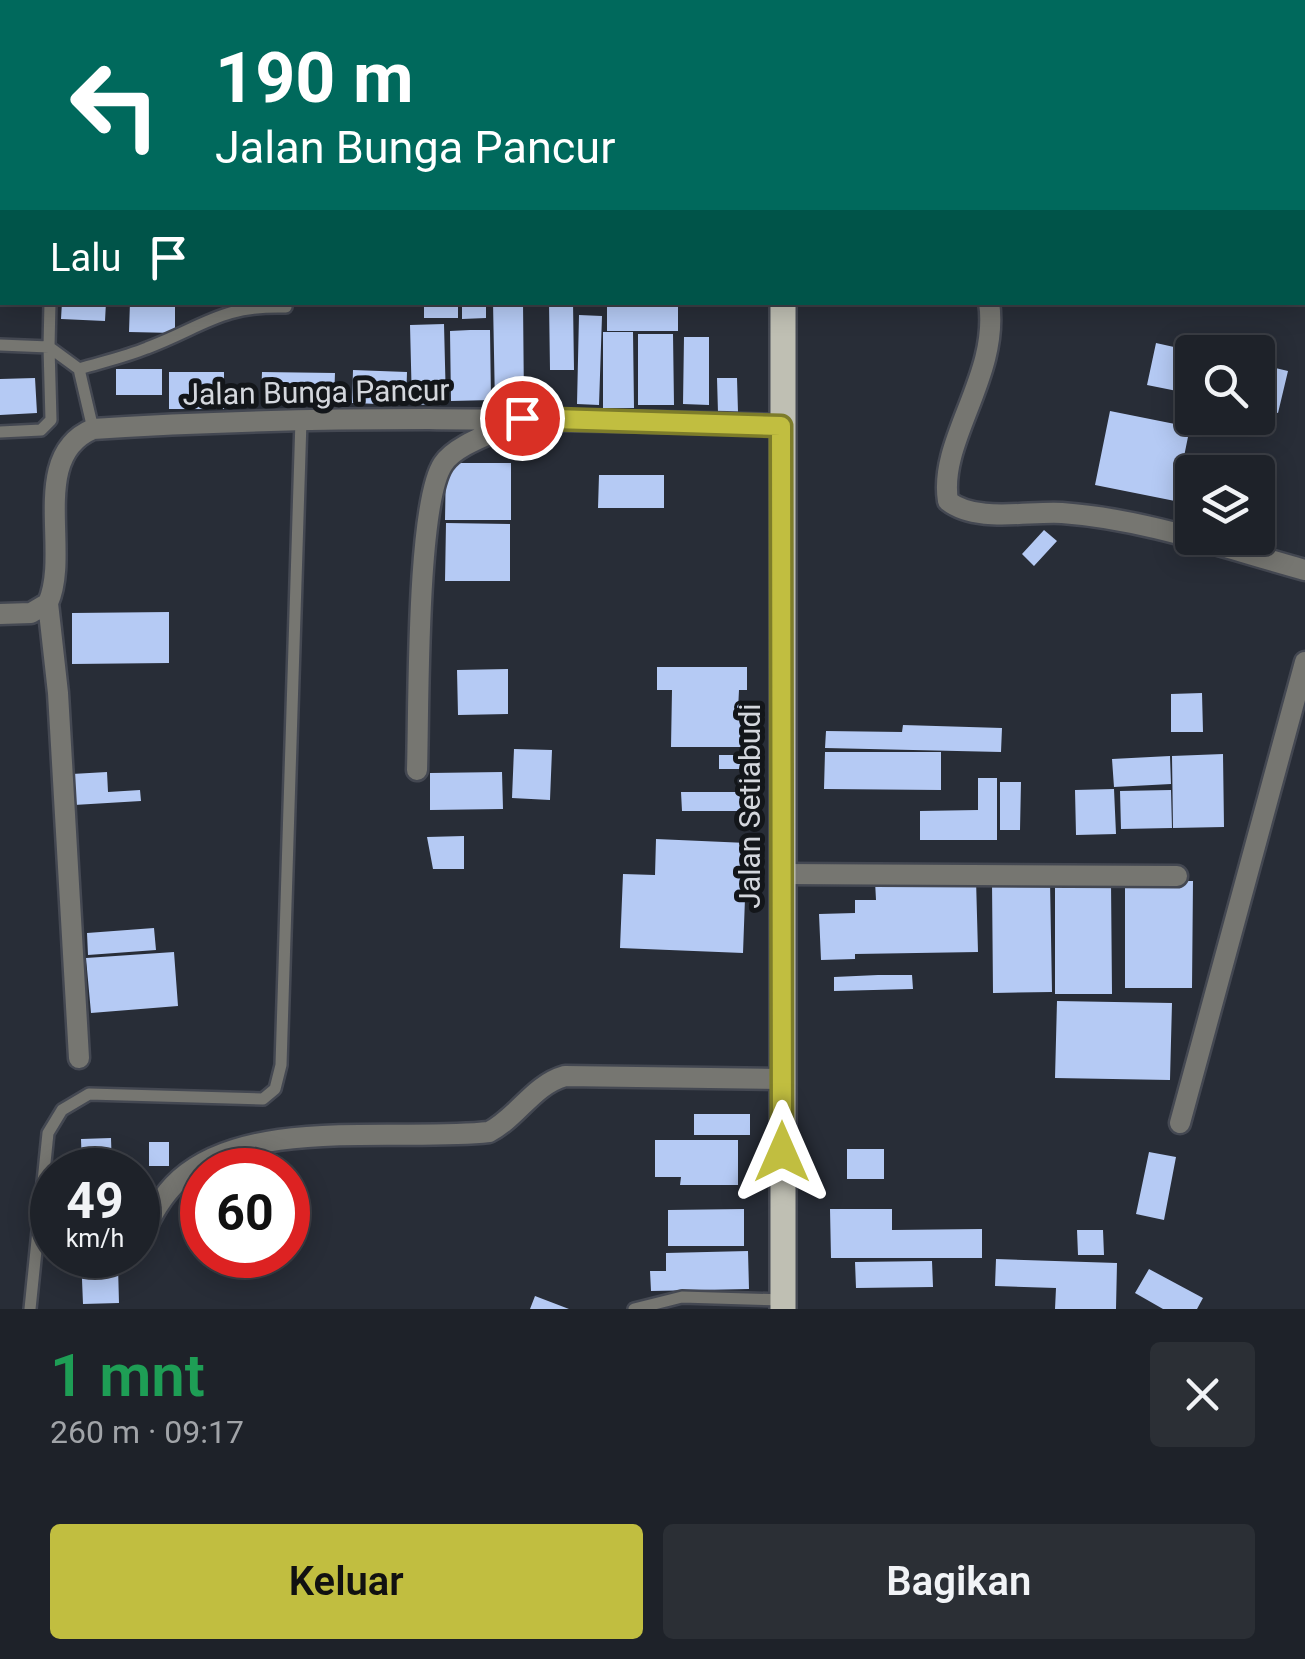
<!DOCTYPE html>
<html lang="id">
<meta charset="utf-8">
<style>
:root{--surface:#1e2229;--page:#2b2f35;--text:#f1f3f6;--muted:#a1a4a8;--line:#3c3f46;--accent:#c1be40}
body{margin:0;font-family:Roboto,sans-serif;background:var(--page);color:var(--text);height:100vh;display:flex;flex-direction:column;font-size:38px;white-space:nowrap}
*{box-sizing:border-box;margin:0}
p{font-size:32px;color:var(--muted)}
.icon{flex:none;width:55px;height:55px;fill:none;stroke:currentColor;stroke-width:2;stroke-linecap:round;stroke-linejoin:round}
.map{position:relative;height:1309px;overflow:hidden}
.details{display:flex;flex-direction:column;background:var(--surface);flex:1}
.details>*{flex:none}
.top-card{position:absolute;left:0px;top:0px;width:1305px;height:305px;box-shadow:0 5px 25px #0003,0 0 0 2px var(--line);background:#00695c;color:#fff;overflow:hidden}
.tools{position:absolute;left:1175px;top:335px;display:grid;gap:20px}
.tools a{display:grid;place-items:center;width:100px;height:100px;border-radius:10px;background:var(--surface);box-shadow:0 5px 25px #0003,0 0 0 2px var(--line);font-size:50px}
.speed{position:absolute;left:30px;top:1148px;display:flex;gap:20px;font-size:50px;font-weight:700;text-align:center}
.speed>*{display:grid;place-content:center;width:130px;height:130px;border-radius:50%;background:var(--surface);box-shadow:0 5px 25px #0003,0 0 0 2px var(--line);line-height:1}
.speed small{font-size:25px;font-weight:400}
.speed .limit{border:15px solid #d22;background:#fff;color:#111}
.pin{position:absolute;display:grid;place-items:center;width:85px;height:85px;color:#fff;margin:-42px;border:5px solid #fff;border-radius:50%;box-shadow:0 2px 10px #0007}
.me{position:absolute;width:110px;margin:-55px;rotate:0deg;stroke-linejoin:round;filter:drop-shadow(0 0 8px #0008)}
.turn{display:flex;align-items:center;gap:35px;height:210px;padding:0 50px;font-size:45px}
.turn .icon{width:130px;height:130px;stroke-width:2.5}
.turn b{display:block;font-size:70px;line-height:85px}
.then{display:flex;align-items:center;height:95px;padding:0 50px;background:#0003;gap:20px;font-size:38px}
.round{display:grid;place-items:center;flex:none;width:105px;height:105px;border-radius:10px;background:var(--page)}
.headline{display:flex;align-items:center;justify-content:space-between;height:170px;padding:0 50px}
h1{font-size:60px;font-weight:600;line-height:75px;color:#1e9e55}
.cta{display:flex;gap:20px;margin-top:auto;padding:20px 50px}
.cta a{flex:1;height:115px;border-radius:10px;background:var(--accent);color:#111;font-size:40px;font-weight:600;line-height:115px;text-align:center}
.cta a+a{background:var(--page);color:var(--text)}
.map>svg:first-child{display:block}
</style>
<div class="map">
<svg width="1305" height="1309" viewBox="0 0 1305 1309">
<rect width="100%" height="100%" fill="#282d37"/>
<path fill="#b5caf4" d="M62 302H106L105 321 61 319Z
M130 302H175V333L129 332Z
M399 302H458V318H424V306L399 307Z
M462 302H486V318L462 319Z
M493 302H523L524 404 495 405Z
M549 302H573L574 370H550Z
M607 303H678V331H607Z
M579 315 602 316 599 405 577 404Z
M444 324 446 404 412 405 410 325Z
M470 330H490L491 400 451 401 450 331Z
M603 332H633L634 408H603Z
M638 334H673L674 405H638Z
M684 337H709V405L683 404Z
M1156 343 1192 351V394L1147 385Z
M1258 364 1288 371 1278 413 1258 408Z
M116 369H162V395H116Z
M353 370 407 372 406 405 352 403Z
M169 372H224V409H169Z
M262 372 335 373 334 402 261 401Z
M35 378 37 413 0 415V379Z
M717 378H737L738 412 718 413Z
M1110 411 1190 427 1175 501 1095 485Z
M446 463H511V520H445Z
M599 475H664V508H598Z
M446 523 510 524V581H445Z
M1044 530 1057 541 1034 566 1022 554Z
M169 612V663L72 664V613Z
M657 667H747V690H739L738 710H746V747H671L672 690H657Z
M508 669V714L458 715 457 670Z
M1202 693 1203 732H1171V694Z
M903 725 1002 728 1001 752 825 748 826 731 902 732Z
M514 749 552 750 550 800 512 798Z
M825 752H941V790L824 789Z
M1223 754 1224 827 1173 828 1172 756Z
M719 755H744L743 769H719Z
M1170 756 1171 784 1114 787 1112 759Z
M107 772 108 792 140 790 141 801 74 805 72 774Z
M502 772 503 809 430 810V773Z
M978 778H997V840H920V811L978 810Z
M1000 782H1021L1020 830H1000Z
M1114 789 1116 834 1076 835 1075 790Z
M1171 790 1172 828 1121 829 1120 791Z
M681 792H743L744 811H682Z
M464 836V869H433L427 837Z
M656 839 747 843 743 953 620 948 623 874 655 875Z
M976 879 978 952 855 954V959L821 960 819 914 855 913V900H876L875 881Z
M1050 881 1052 992 993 993 992 882Z
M1125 881H1193L1192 988H1125Z
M1055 882H1111L1112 994H1055Z
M154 928 156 950 88 955 87 933Z
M174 952 178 1006 91 1013 86 958Z
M878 975H912L913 989 834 991V977Z
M1057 1001 1172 1003 1170 1080 1055 1078Z
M694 1114H750V1135H694Z
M111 1138 112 1170H82L81 1139Z
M655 1140H738V1185H680L681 1177H655Z
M149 1142H169V1166H149Z
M847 1149H884V1179H847Z
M1149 1152 1176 1157 1164 1220 1136 1214Z
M744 1209V1246H668V1210Z
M830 1209H892V1230L982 1229V1258H831Z
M1077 1230H1103L1104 1255H1078Z
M748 1251 749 1289 651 1291 650 1271H666V1253Z
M81 1255H129L130 1266H118L119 1303 83 1304Z
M996 1259 1117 1263 1116 1309H1055L1056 1288 995 1286Z
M932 1261 933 1287 856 1288 855 1262Z
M1149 1269 1203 1298 1197 1309H1163L1135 1293Z
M535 1296 569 1309H530Z"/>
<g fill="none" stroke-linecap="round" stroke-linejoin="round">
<g stroke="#444852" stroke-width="16">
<path id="lane" d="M45 0 46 2
M0 14H2
M50 302 49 347 79 369 93 429
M0 345 49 347 51 420 41 430 0 432
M79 369C102 362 125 357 147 348 203 327 221 305 286 307
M30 1309 48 1133 62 1110 89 1094 263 1099 275 1089 281 1065 301 420
M634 1309 682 1297 783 1300"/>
</g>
<g stroke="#444852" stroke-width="25">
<path id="street" d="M257 0V2
M377 0V2
M993 0 997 2
M138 2V0
M1302 232 1305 234
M989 302C1000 376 938 440 948 501 976 523 1027 511 1062 513 1145 519 1225 548 1305 570
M48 603 58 693 79 1058
M0 614 31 613 48 603C71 552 28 456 93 429 322 414 551 419 781 425
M417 770C419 711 416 505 443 464 456 444 495 433 516 422
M782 874 1177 876
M1180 1123 1305 662
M138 1243C150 1219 160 1197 180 1179 251 1116 399 1142 489 1132 518 1117 533 1085 565 1076L782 1079"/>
</g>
<g stroke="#444852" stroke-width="30">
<path id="primary" d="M777 0V2
M783 302V1309"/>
</g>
<use href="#lane" stroke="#767671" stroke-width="11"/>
<use href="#street" stroke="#767671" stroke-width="20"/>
<use href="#primary" stroke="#bfbfb3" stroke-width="25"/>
</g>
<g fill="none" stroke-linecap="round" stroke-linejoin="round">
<g stroke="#7d7c2a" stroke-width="25">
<path id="route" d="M522 418 781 426 782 1152"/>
</g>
<use href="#route" stroke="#c1be40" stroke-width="18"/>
</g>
<g text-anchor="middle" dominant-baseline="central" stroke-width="10" stroke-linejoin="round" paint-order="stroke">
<g font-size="30" fill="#d4d7dd" stroke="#13161a">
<text transform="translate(316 392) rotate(-1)">Jalan Bunga Pancur</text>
<text transform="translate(749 806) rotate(-90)">Jalan Setiabudi</text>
</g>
</g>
</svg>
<div class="tools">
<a><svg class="icon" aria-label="search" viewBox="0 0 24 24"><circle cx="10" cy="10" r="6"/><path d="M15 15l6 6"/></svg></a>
<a><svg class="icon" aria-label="layers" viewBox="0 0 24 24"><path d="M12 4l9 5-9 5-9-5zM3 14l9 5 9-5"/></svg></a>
</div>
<div class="speed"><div>49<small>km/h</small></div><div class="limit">60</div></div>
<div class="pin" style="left:522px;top:418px;background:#d93025"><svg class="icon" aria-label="arrive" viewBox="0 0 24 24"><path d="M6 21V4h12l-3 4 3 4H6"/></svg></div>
<svg class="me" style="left:782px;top:1152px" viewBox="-20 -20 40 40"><path d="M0-17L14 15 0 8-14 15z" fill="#c1be40" stroke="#fff" stroke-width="4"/></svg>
<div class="top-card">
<div class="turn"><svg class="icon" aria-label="left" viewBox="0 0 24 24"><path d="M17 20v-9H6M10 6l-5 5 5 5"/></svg><div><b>190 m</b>Jalan Bunga Pancur</div></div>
<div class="then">Lalu<svg class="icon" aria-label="arrive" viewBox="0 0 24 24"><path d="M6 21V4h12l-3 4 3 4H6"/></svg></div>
</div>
</div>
<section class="details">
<div class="headline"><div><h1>1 mnt</h1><p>260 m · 09:17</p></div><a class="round"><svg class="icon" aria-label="close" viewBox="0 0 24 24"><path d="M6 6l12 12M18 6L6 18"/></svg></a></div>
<div class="cta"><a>Keluar</a><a>Bagikan</a></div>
</section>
